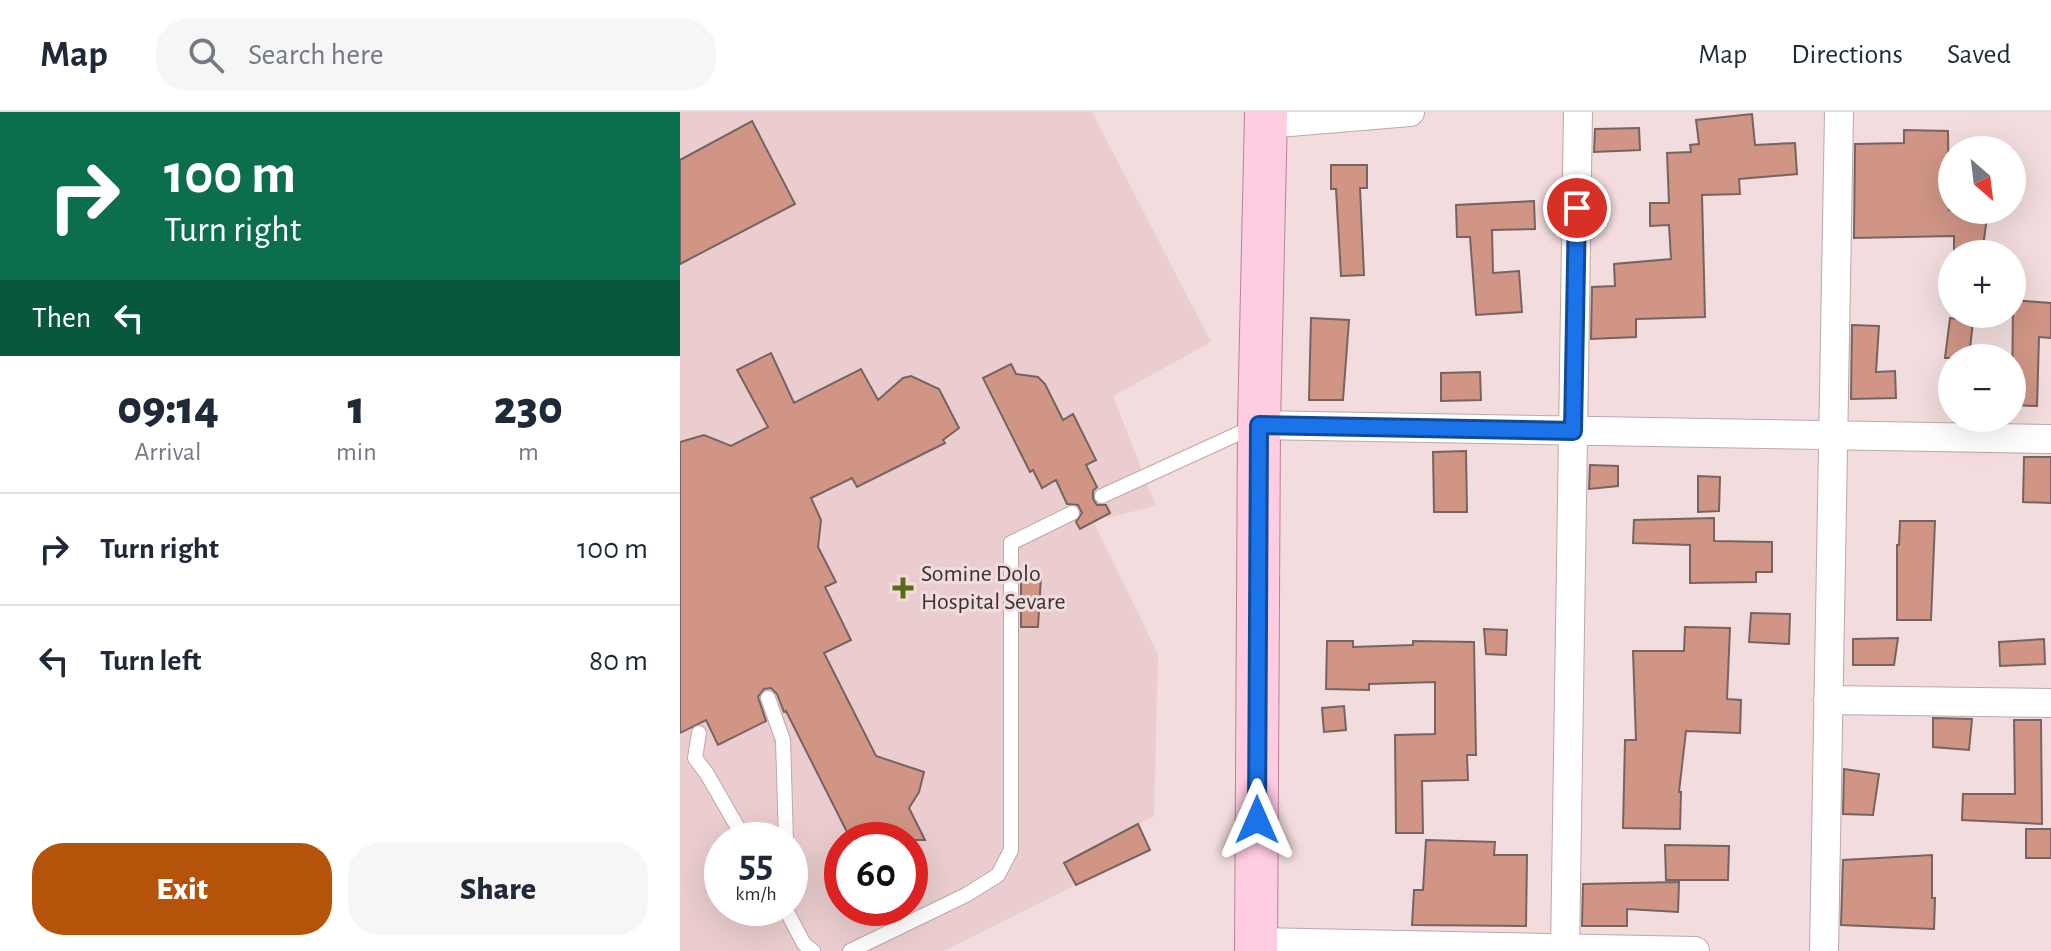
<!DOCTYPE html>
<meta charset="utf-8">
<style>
:root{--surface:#fff;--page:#f6f6f7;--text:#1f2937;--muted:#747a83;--line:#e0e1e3;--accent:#b45309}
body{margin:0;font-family:"Alegreya Sans",sans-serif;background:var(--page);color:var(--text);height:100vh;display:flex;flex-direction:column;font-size:30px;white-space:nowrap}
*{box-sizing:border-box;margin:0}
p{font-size:26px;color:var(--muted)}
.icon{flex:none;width:44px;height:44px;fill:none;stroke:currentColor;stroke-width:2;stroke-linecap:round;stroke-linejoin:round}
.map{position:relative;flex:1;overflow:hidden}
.details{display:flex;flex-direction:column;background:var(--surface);width:680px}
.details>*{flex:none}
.hud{background:#0b6e4f;color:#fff;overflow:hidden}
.needle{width:52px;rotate:152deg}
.buttons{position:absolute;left:1258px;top:24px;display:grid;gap:16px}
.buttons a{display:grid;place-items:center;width:88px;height:88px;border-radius:50%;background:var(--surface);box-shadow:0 8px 32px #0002;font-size:40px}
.speed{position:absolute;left:24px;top:710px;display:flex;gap:16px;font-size:40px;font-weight:700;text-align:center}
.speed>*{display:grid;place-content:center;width:104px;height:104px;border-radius:50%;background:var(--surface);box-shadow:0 8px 32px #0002;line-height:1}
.speed small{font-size:20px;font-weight:400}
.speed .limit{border:12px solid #d22;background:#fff;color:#111}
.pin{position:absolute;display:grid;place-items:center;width:68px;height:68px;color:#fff;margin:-34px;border:4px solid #fff;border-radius:50%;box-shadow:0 2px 8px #0007}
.me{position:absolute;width:88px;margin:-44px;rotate:0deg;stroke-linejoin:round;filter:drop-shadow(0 0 6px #0008)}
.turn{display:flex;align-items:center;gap:28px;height:168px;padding:0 32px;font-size:36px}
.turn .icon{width:104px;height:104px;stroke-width:2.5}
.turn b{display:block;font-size:56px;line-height:68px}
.then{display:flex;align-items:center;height:76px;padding:0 32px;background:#0003;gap:16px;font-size:30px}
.eta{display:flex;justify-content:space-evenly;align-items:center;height:136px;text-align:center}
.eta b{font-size:48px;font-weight:800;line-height:56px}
.cta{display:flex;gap:16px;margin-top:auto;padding:16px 32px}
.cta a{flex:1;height:92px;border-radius:32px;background:var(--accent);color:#fff;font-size:32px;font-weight:800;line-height:92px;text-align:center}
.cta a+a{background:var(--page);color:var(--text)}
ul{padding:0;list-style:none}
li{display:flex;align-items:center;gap:24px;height:112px;padding:0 32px;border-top:2px solid var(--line)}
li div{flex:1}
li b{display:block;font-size:30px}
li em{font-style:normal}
header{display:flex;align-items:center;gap:48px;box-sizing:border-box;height:112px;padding:0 40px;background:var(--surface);border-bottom:2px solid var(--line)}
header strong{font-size:38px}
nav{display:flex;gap:44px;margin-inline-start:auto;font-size:28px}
.search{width:560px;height:72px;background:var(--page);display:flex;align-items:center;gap:20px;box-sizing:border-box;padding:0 28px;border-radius:32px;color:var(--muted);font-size:30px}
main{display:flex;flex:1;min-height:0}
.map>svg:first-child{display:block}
</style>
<header>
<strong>Map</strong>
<div class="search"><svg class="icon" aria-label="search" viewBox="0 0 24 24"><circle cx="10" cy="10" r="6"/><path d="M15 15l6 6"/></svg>Search here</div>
<nav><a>Map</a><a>Directions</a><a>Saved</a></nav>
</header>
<main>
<section class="details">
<div class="hud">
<div class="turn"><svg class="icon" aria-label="right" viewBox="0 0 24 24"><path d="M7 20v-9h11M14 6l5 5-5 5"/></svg><div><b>100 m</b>Turn right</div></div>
<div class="then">Then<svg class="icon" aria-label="left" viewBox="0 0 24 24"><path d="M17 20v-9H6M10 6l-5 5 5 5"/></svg></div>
</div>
<div class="eta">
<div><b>09:14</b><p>Arrival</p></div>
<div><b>1</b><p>min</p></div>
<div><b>230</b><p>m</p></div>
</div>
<ul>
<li><svg class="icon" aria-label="right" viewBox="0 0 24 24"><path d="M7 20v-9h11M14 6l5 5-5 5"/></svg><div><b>Turn right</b></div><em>100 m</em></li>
<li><svg class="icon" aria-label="left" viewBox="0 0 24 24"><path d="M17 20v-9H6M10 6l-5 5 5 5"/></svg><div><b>Turn left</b></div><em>80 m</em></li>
</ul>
<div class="cta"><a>Exit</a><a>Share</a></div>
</section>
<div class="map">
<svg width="1371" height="839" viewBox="0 0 1371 839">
<rect width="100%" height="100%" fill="#f2dcdd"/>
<path fill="#ebcdcf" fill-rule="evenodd" d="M0 0H412L531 230 433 284 476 394 413 409 478 542 474 704 385 751 396 773 264 839H0ZM42 728H110V796H42ZM162 728H230V796H162Z"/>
<path fill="#d09585" stroke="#756460" stroke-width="2" d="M1072 2 1075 33 1115 31 1117 62 1059 67 1060 82 1022 83 1025 205 956 207V225L911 227 912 175 935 174 934 152 991 147 989 113 970 114V91H989L987 41 1011 40 1010 33 1019 32 1016 8Z
M72 9 115 92 0 152V48Z
M959 16 960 38 914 40 915 17Z
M1224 18 1268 19 1269 98H1308L1302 142H1274V124L1174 126 1175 32 1224 31Z
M651 53H687V76H680L684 163 661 164 656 77H651Z
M854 89 855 117 812 118 813 161 839 159 842 200 796 203 790 125H777L776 93Z
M1333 188 1371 191V226L1359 225 1357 294 1332 293Z
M631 206 669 208 663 288H629Z
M1270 206 1293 209 1289 246H1265Z
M1172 213 1199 214 1196 260 1215 259 1216 286 1171 287Z
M91 241 114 291 181 257 198 288 223 266 231 264 259 277 279 316 263 328 265 331 177 375 172 366 131 386 141 408 138 435 156 470 145 475 171 528 144 541 196 644 244 660 239 680 229 696 245 728H171L106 599 104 600 97 582 91 576 84 577 78 585 86 609 38 633 26 608 0 621V330L24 323 51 334 88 315 57 258Z
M331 252 336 262 358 265 365 272 383 308 393 302 416 348 406 353 417 375 413 379V387L417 393H426L430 401 400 417 396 410 402 401 398 393 387 392 376 368 362 376 353 358 350 360 303 266Z
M800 260 801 288 761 289V261Z
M786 339 787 400H754L753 340Z
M1344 345H1371V391L1343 390Z
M910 353 938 354V374L909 377Z
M1018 364 1040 365 1039 399 1018 400Z
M1034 406V429L1092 430V460H1076V470L1010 471V433L953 431 954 408Z
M1220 409H1255L1251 508H1217V433H1219Z
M341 464 361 465 358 515H341Z
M1071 501 1110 502 1109 532 1069 530Z
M1005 515 1050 516 1047 587 1061 588 1060 621 1006 619 999 680H1001L1000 717 943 716 945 628H956L953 539H1004Z
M804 517 827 518 826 543 806 542Z
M1218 526 1214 553H1173V527Z
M1364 527 1365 552 1320 554 1319 530Z
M647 529H673V535L733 533V529L794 530 796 643H787L788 668 742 669 743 721H716L715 623 755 622V570L689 572V578L646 577Z
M664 594 666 618 644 620 642 596Z
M1253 606 1292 607 1289 638 1253 635Z
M1334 608H1361L1362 712 1282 708 1283 682H1335Z
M1164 657 1199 662 1193 703 1163 702Z
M458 712 470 738 396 773 384 751Z
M1346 717H1371V746H1346Z
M746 728 815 730 814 743H847L846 814 732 813 734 778H743Z
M985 733 1049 734 1048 768H986Z
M1252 743V786H1255L1254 817 1161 813 1163 748Z
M999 770 998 800 947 797V814H902L903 772Z"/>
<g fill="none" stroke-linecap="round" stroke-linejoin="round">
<g stroke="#bca8a9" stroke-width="16">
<path id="service" d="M422 384 575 314
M88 586 103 628 106 728
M19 621 15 646 27 662 65 728
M105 796 124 832 133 839
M170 839 286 783 318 763 331 738V431L392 401"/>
</g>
<g stroke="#bca8a9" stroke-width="30">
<path id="minor" d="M585 12 730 0
M579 313 1371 327
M1148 588 1371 591
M576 830 1015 839
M885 839 898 0
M1144 839 1159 0"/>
</g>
<g stroke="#b98198" stroke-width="44">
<path id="primary" d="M576 839 579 313 586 0"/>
</g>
<use href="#service" stroke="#fff" stroke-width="14"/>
<use href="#minor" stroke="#fff" stroke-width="28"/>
<use href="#primary" stroke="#fecde2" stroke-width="42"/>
</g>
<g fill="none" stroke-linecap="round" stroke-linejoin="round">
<g stroke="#114b97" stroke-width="20">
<path id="route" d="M577 708 579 313 893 319 897 96"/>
</g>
<use href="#route" stroke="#1a73e8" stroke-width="14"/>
</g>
<path fill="#576b19" stroke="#f2dcdd" stroke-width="3" d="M219 464h8v8h8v8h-8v8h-8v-8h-8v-8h8z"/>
<g text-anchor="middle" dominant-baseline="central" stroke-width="6" stroke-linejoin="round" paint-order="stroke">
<g font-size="24" fill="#3a3232" stroke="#f2dcdd" text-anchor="start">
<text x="241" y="462">Somine Dolo<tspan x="241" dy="28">Hospital Sevare</tspan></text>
</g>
</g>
</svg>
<div class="buttons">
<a><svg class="needle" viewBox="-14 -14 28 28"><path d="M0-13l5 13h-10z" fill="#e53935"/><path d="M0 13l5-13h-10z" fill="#747a83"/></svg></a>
<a>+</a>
<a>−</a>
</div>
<div class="speed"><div>55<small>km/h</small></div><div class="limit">60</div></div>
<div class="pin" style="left:897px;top:96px;background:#d93025"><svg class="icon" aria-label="arrive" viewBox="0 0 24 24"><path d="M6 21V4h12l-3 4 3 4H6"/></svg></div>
<svg class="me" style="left:577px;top:708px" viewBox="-20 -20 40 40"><path d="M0-17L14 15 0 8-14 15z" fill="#1a73e8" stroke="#fff" stroke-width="4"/></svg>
</div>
</main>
